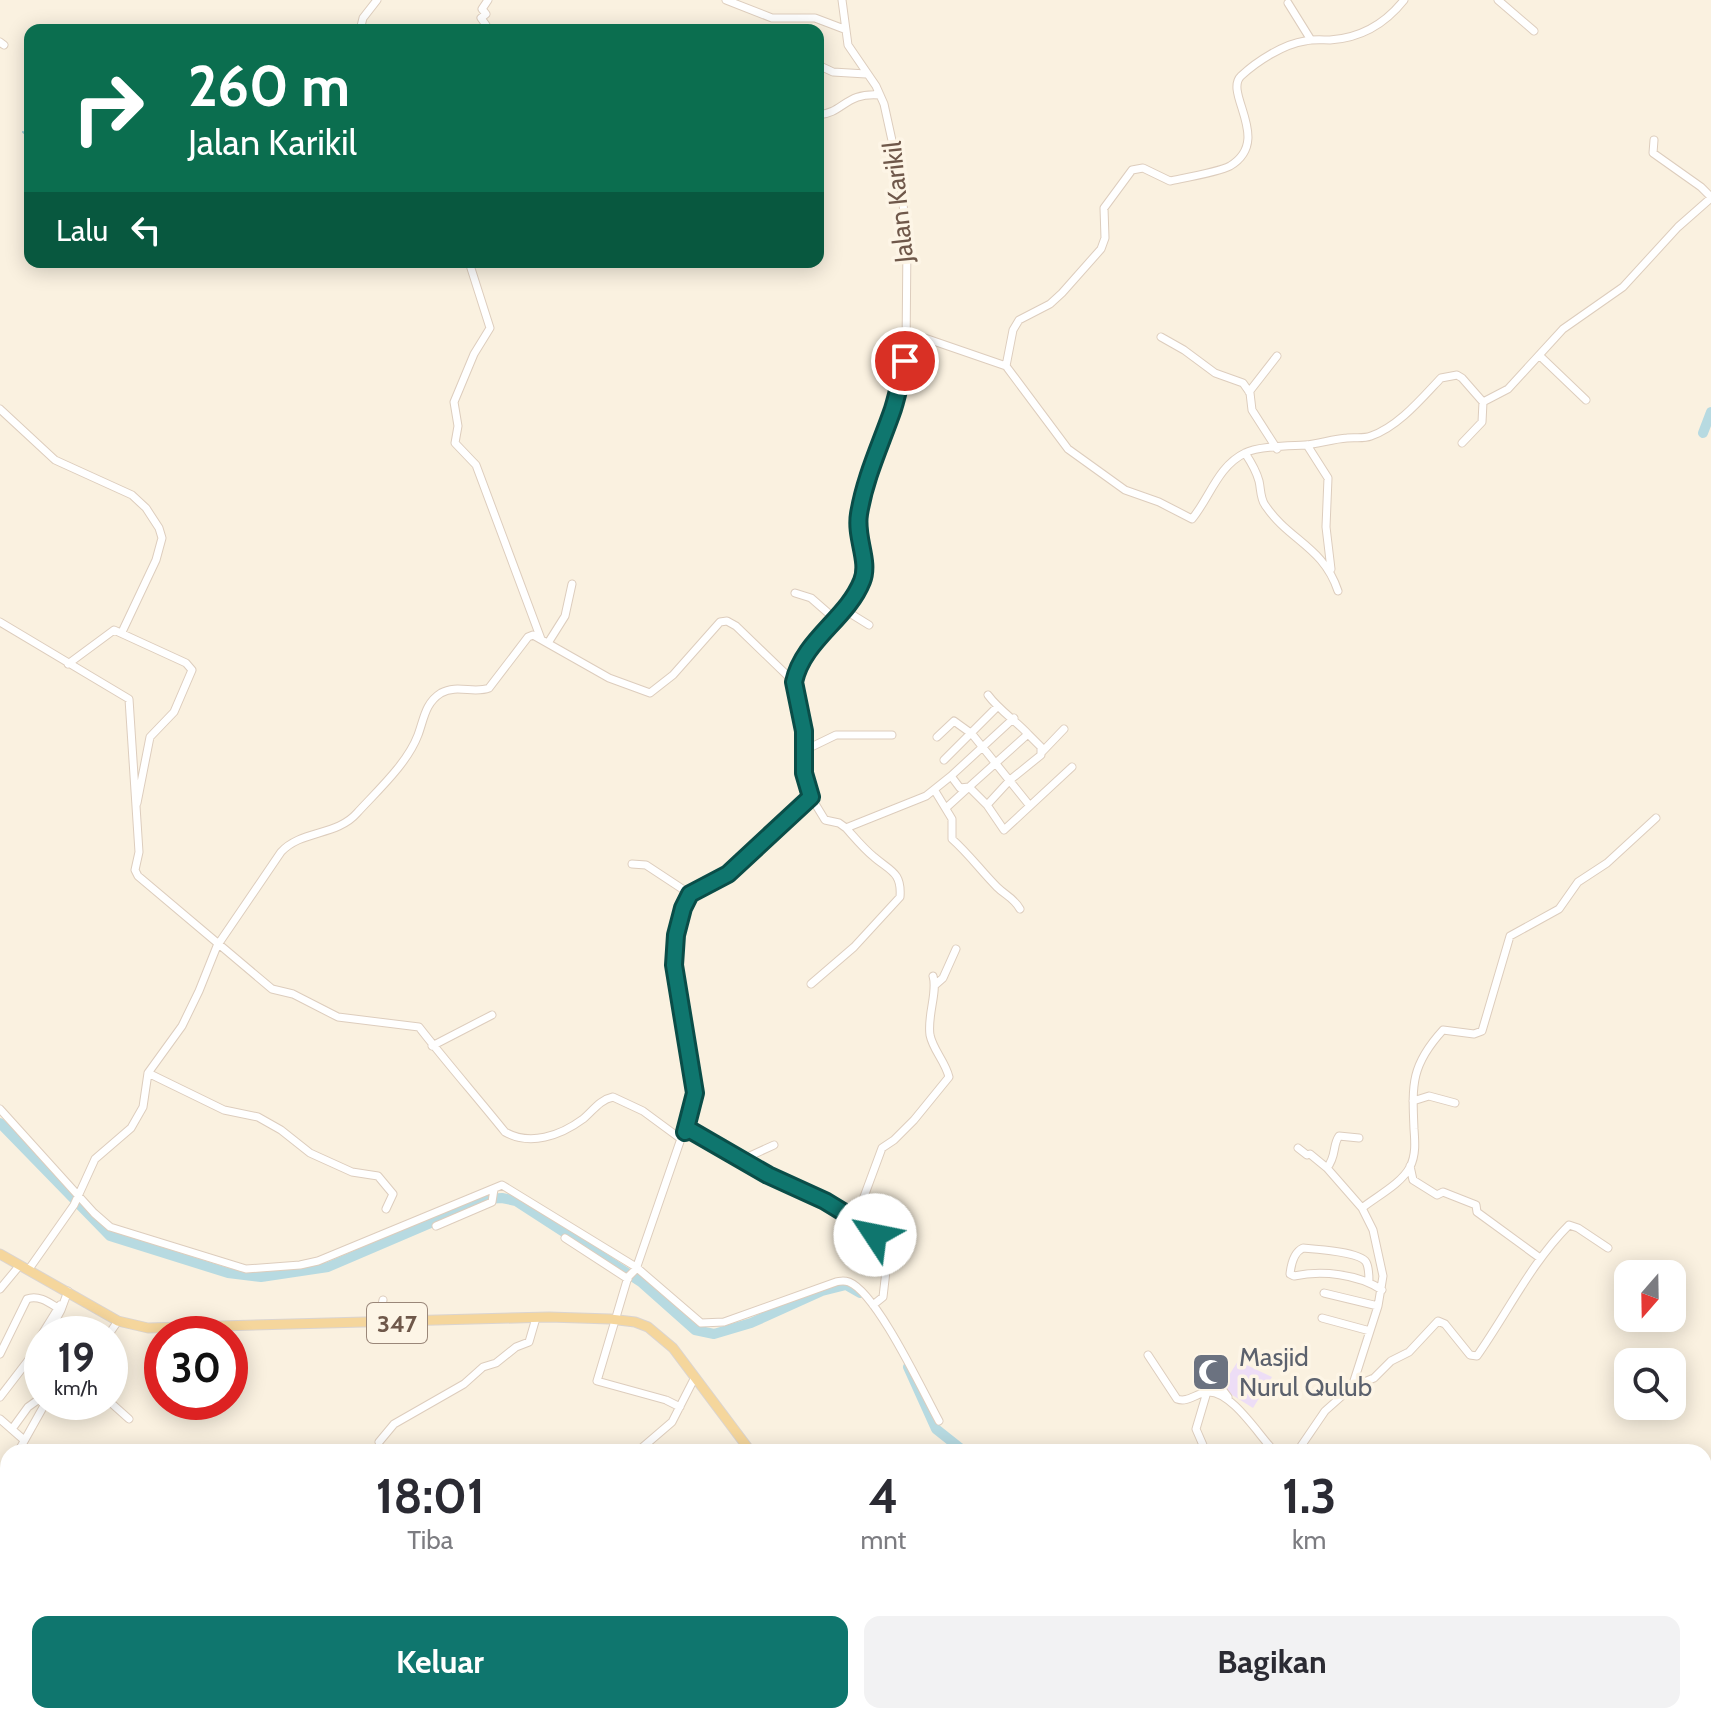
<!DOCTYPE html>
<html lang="id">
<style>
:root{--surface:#fff;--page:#f2f2f3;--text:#2b2b33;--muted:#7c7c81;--accent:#0f766e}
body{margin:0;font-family:Cabin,sans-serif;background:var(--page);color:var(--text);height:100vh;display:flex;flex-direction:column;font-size:30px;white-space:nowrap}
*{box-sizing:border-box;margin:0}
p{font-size:26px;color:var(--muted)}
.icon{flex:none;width:44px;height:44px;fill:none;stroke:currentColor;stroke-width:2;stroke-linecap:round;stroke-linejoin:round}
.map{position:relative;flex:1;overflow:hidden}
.side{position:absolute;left:0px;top:1444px;width:1712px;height:280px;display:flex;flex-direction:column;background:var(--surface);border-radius:24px 24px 0 0;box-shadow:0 4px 20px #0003}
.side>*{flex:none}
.guide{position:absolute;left:24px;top:24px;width:800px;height:244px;border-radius:16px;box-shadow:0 4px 20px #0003;background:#0b6e4f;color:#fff;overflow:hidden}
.needle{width:52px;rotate:200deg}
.tools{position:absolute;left:1614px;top:1260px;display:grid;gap:16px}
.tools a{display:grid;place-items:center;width:72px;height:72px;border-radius:16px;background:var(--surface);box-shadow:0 4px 20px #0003;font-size:40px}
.speed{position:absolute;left:24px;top:1316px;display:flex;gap:16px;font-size:40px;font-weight:700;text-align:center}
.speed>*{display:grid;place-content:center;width:104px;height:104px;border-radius:50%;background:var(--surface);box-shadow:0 4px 20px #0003;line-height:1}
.speed small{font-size:20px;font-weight:400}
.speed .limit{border:12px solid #d22;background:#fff;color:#111}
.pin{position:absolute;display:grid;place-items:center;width:68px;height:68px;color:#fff;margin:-34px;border:4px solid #fff;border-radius:50%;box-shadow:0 2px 8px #0007}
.me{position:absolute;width:88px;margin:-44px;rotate:304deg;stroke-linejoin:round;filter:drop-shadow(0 0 6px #0008)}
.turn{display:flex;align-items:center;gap:28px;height:168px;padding:0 32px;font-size:36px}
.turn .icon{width:104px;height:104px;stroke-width:2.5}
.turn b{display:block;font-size:56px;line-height:68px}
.then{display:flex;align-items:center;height:76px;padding:0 32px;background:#0003;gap:16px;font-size:30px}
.eta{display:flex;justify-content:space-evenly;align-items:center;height:136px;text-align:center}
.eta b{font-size:48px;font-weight:700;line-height:56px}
.button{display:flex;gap:16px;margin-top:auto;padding:16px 32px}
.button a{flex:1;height:92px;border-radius:16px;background:var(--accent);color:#fff;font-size:32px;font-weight:700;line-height:92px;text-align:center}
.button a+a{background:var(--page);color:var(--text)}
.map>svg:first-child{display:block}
</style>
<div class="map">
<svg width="1711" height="1724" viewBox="0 0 1711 1724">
<rect width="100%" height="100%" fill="#faf1e0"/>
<path fill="#edddf6" d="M1238 1361 1272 1377 1253 1408 1221 1388Z"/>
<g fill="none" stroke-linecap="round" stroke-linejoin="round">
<path stroke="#9ec9d2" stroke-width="2" d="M23 132 30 138"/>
<path stroke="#b7dae1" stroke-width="10" d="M1703 433 1711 412
M0 1123 110 1236 228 1273 261 1277 328 1267 487 1199 502 1198 516 1201 641 1282 695 1330 714 1334 751 1323 822 1291 846 1285 860 1293
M908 1367 936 1429 965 1452
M1704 1681 1711 1682"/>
<g stroke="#ddcdbd" stroke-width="9">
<path id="minor" d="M726 0 772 18H815L844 29
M1498 0 1534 31
M1288 3 1311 40
M360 30 363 18 377 0
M480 30 486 25 481 18 486 14 482 9 488 0
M0 42 4 45
M818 65 833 72 866 74
M818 115C844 113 845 92 880 95
M1654 140 1653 153 1701 187 1711 197
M469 262 490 328 474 354 454 402 458 426 455 443 476 465 541 639
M905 336 916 335 1006 366 1068 449 1125 490 1159 502 1192 519C1210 497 1218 466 1245 453 1257 446 1290 446 1305 445 1319 444 1332 439 1347 438 1355 437 1363 439 1371 436 1398 427 1422 398 1441 378L1457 375 1462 378 1483 402 1508 389 1563 329 1623 287 1678 227 1711 198
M1161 337 1184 350 1215 373 1243 383 1250 393 1252 410 1277 449
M1540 356 1586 400
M1006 366 1013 330 1019 320 1050 304 1062 293 1101 249 1105 238 1104 208 1132 170 1143 168 1170 181C1184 178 1219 172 1230 166 1273 140 1223 93 1241 76 1257 61 1284 44 1305 41 1314 39 1322 40 1330 40 1361 38 1385 24 1404 0
M1249 392 1277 356
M0 409 55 460 132 495 146 508 159 528 162 538 156 560 122 632
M1462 443 1482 422 1483 402
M1307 445 1328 478 1326 527 1331 569
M1245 453C1251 462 1256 470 1259 481 1261 489 1260 498 1265 505 1289 541 1323 546 1338 591
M795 593 811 598 835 619
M843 609 869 625
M0 622 129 699 139 852 135 870 138 876 272 989 293 994 338 1017 419 1027C447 1063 476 1096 505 1132 530 1146 560 1136 583 1119 593 1111 599 1100 613 1097L643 1111 681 1139
M548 643 565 616 572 584
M68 664 114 630 186 663 192 670 174 712 150 737 137 803
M988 695C999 710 1015 720 1028 734L969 787 960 788 951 776 1014 718
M937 737 954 721 972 734 1030 806
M805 750 836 735H892
M1042 752 1064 729
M944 760 997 707
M935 791 952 819V839C969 854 981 871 997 887 1006 896 1013 897 1020 909
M811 797 825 820 839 823 846 828 926 796 951 776
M987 805 1010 780 1041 755V747L1028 734
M946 808 969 787 987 805 1004 830 1072 767
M632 864 646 865 690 894
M811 984 854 947 900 897C902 872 890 871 874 857 864 849 855 838 846 828
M935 985 943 978 956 949
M432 1046 492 1015
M148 1073 224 1110 258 1117 281 1130 310 1153 352 1172 378 1176 393 1194 386 1209
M1413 1101 1429 1096 1455 1103
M0 1109 94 1213 110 1227 246 1269 300 1265 318 1261 502 1185 636 1267 701 1323 724 1322 836 1282C842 1281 843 1280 849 1282 877 1293 923 1392 939 1421
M685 1132 690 1130 700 1135 768 1175 825 1201 874 1231 875 1237C864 1257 879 1255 886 1271L883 1297 873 1305
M741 1160 774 1145
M1410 1166 1413 1180 1437 1195 1443 1192 1476 1205 1477 1212 1540 1258
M1327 1168C1337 1155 1332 1146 1339 1136L1359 1138
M1362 1208C1377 1196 1401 1184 1410 1167 1416 1155 1415 1142 1414 1129 1412 1084 1411 1065 1443 1030L1474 1034 1482 1031 1510 936 1559 909 1578 882 1607 863 1656 818
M855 1221 882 1148 894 1140 914 1120 949 1077C945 1061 933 1050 930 1035 927 1015 938 992 933 976
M436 1226 492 1202 494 1189
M565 1238 628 1279
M29 1269 74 1205 95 1159 131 1128 143 1107 148 1073 182 1026 199 991 217 946 281 852C301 830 337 836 357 813 377 791 407 764 418 735 424 719 425 703 441 693 457 684 474 694 489 688L528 637 533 635 609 678 650 693 673 675 720 622 727 621 736 626 794 682
M1369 1282C1369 1276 1369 1267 1366 1262 1360 1252 1315 1249 1303 1248 1294 1252 1291 1265 1290 1274L1294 1276C1322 1270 1358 1274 1382 1290
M0 1289 20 1265
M1324 1293 1378 1306
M1322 1318 1370 1331
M378 1324 383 1300
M42 1334 60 1305
M48 1334 61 1310 68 1291
M109 1334 118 1321
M0 1354 27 1299C39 1294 51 1304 61 1310
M1148 1355 1177 1399C1188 1403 1196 1393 1208 1392 1232 1391 1259 1436 1275 1452
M30 1358 42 1370
M1213 1377 1228 1397
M1352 1387 1374 1378 1391 1361 1409 1352 1438 1321 1445 1324 1470 1355 1477 1356C1508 1312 1531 1263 1569 1225L1578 1228 1608 1248
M0 1397 30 1358 42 1334
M110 1402 129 1419
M680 1407 666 1400 597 1381 628 1277 636 1269 694 1101 674 965 676 935 683 908 690 894 728 874 811 797 804 773V731L795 676 803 658 855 596 864 577V558L858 541 859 515 869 471 894 407 906 351 907 240 900 177 884 104 876 86 848 45 842 0
M0 1419 24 1440
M12 1429 28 1407 42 1397
M379 1442 394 1424 464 1384 483 1367 496 1363 516 1347 529 1342 536 1318
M18 1452 46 1402
M637 1452 672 1422 695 1377
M1206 1452 1196 1429 1207 1392
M1297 1452 1325 1411 1352 1387 1378 1306 1383 1276 1373 1230 1362 1208 1327 1168 1310 1154 1307 1155 1298 1148
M0 1481 8 1468
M0 1514 8 1520
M0 1623 8 1633
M1704 1670 1711 1673
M732 1716 743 1724
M1013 1716 1029 1724
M1322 1716 1332 1724
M147 1724 150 1716
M753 1724 758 1716
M910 1724 912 1716
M1055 1724 1060 1716
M1136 1724 1139 1716
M1339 1724 1346 1716"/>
</g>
<g stroke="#dad4d0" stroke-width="11">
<path id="major" d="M0 1254 118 1321 148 1328 549 1317 610 1319 635 1322 648 1327 673 1348 751 1452
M1069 1716 1085 1724"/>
</g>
<use href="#minor" stroke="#fff" stroke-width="7"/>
<use href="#major" stroke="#f5d69c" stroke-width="9"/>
</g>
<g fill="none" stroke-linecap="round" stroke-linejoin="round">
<g stroke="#0a4d48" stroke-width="20">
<path id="route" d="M875 1235 871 1229 825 1201 768 1175 690 1130 685 1132 695 1093 674 965 676 935 683 908 690 894 728 874 811 797 804 773V731L794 682C803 640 847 619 862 581 870 561 855 538 859 514 865 477 881 444 893 409 898 393 901 377 905 361"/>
</g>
<use href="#route" stroke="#0f766e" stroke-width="14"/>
</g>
<defs>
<g id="mosque-square" transform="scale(2)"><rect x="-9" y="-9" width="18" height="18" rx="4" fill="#6b7280" stroke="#fdf5e6"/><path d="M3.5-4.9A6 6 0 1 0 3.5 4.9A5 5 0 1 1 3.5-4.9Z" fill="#fff"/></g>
</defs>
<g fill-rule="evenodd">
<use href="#mosque-square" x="1211" y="1372"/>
</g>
<g text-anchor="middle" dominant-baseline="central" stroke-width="7" stroke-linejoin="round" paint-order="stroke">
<rect fill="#fdf5e6" stroke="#9a8779" stroke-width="2" x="367" y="1303" width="60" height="40" rx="6"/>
<g font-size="24" font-weight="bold" fill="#6f584a">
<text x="397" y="1323">347</text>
</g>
<g font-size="26" fill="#6f584a" stroke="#fdf5e6">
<text transform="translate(898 202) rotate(-96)">Jalan Karikil</text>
</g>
<g font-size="26" fill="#5b616d" stroke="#fdf5e6" text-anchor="start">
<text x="1239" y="1357">Masjid<tspan x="1239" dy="30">Nurul Qulub</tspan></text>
</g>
</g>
</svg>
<div class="tools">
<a><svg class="needle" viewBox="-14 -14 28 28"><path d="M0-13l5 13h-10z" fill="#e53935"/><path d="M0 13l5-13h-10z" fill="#7c7c81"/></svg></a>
<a><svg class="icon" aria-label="search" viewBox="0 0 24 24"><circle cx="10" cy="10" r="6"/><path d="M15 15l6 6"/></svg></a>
</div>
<div class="speed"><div>19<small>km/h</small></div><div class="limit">30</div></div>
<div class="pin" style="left:905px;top:361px;background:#d93025"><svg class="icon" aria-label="arrive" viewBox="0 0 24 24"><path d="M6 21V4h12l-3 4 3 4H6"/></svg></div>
<svg class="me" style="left:875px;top:1235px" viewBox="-20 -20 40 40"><circle r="19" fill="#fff"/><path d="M0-13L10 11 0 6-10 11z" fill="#0f766e"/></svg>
<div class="guide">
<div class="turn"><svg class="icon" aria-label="right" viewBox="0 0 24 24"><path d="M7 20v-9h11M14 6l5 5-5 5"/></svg><div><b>260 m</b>Jalan Karikil</div></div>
<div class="then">Lalu<svg class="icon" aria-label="left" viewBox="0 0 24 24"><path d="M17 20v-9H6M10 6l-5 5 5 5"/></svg></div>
</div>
<section class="side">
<div class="eta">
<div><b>18:01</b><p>Tiba</p></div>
<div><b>4</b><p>mnt</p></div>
<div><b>1.3</b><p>km</p></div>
</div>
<div class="button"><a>Keluar</a><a>Bagikan</a></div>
</section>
</div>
